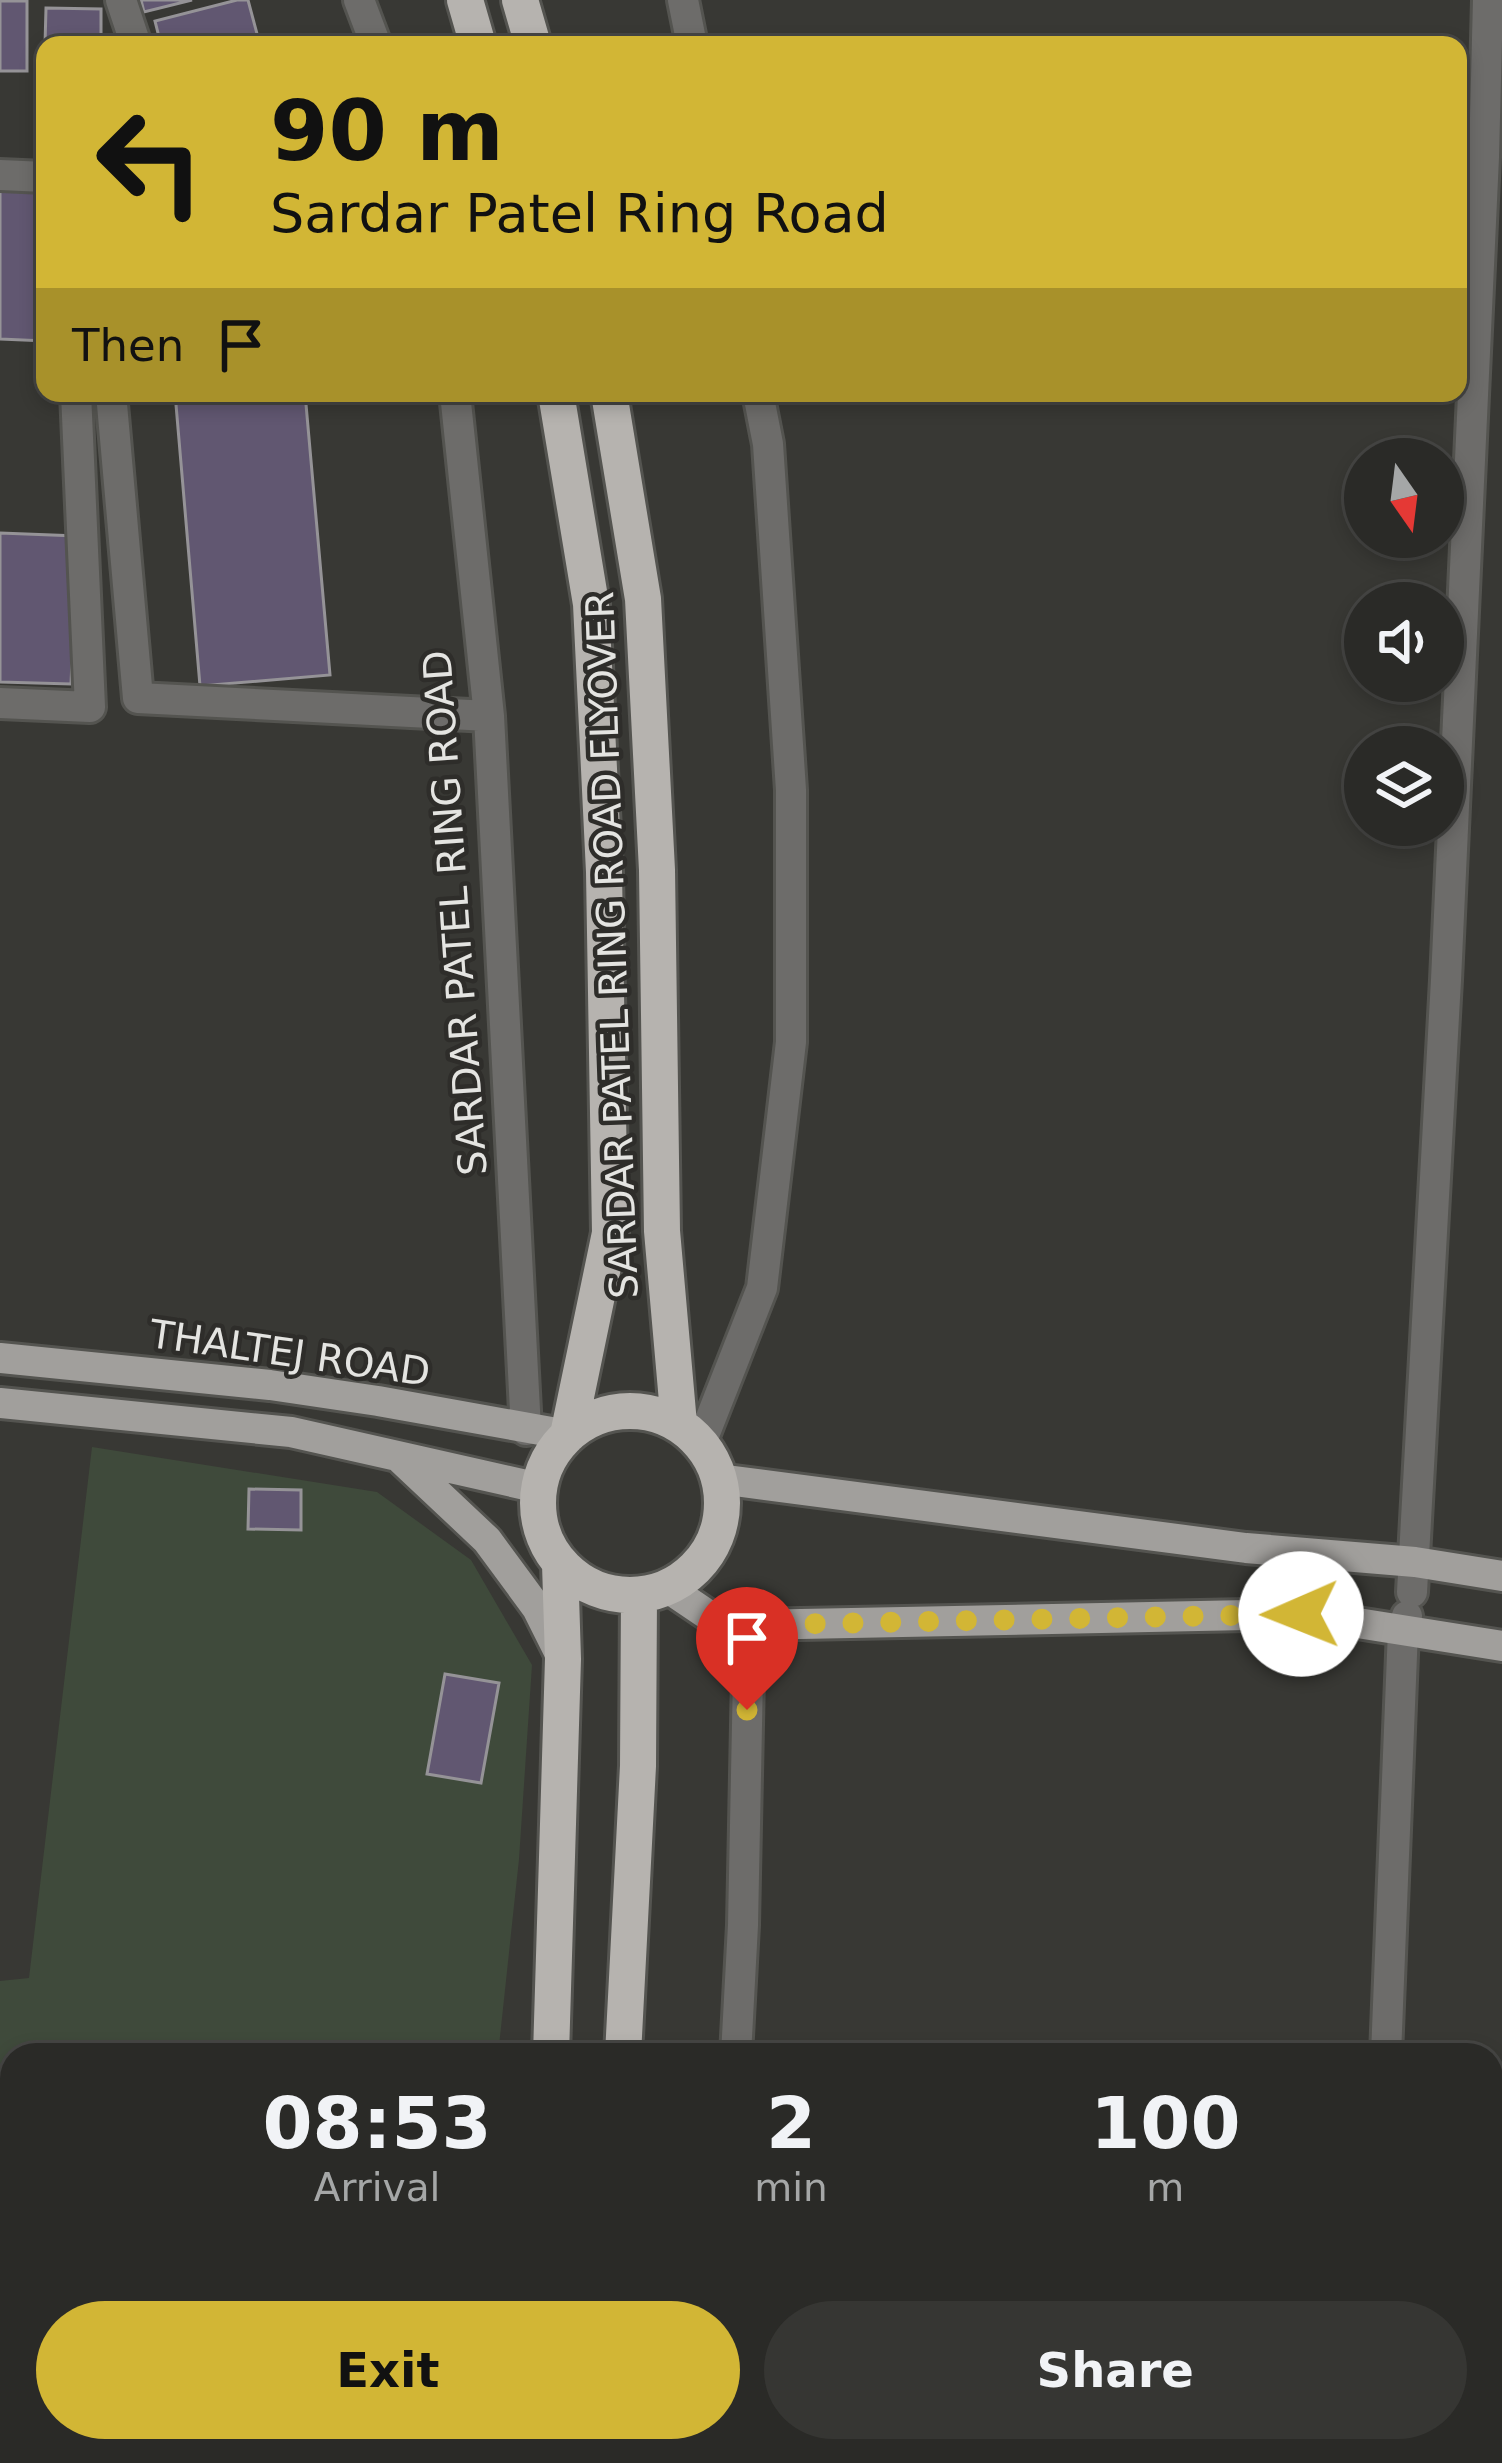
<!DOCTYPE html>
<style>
:root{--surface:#2a2a27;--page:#363633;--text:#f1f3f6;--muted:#a5a7a7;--line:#464644;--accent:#d2b635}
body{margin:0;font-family:"DejaVu Sans",sans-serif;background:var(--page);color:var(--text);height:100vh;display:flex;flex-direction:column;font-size:45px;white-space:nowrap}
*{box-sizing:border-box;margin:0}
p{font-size:39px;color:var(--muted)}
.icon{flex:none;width:66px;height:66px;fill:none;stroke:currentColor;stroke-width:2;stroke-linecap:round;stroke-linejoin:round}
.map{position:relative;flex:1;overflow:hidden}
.drawer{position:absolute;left:0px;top:2043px;width:1503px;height:420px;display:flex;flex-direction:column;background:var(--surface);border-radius:36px 36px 0 0;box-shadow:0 6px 18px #0003,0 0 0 3px var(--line)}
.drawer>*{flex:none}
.banner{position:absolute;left:36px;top:36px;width:1431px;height:366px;border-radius:24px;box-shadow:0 6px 18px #0003,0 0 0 3px var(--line);background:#d2b635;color:#111;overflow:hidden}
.needle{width:78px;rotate:166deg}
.buttons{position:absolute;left:1344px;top:438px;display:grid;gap:24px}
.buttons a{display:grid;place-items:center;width:120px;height:120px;border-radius:50%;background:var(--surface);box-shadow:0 6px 18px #0003,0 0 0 3px var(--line);font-size:60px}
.pin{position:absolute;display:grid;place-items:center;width:102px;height:102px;color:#fff;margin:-123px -51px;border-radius:50% 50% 50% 0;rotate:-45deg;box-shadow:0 0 12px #0007}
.pin .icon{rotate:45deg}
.me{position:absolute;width:132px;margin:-66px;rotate:269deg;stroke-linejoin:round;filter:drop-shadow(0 0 9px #0008)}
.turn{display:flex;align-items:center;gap:42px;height:252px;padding:0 36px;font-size:54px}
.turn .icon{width:156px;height:156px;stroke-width:2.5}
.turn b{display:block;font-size:84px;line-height:102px}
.then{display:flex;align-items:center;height:114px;padding:0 36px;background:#0003;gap:24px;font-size:45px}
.eta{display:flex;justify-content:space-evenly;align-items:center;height:204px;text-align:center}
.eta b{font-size:72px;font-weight:700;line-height:84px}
.action{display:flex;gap:24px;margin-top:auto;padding:24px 36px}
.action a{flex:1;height:138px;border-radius:72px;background:var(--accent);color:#111;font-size:48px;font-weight:700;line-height:138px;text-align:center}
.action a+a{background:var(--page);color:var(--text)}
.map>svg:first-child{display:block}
</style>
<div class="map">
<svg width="1502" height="2463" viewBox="0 0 1502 2463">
<rect width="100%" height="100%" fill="#383834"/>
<path fill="#3f4a3b" d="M92 1447 377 1492 471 1560 532 1665 519 1859 498 2055H12V2451H455L453 2463H0V1981L29 1978Z"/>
<path fill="#615771" stroke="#959397" stroke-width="3" d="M141 0H192L144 12Z
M237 0H248L260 45H161L155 21Z
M0 1H27V71H0Z
M46 8 101 9V45H45Z
M0 191 45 192V341L0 339Z
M175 393H305L330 675 200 686Z
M0 533 77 536 71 684 0 682Z
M249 1489 301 1490V1530L248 1529Z
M445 1674 499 1683 481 1783 427 1774Z"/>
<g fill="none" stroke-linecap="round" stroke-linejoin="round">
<g stroke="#545450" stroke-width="36">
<path id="minor" d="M121 0 136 45
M359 0 376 45
M683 0 692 45
M0 175 45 177
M111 393 138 698 489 716
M455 393 489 716 526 1430
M0 703 90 707 76 393
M701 1443 762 1288 791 1042V790L768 444 758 393
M1412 1592 1446 980 1484 157 1488 0
M736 2055 743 1925 749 1625
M1386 2055 1403 1630 1407 1616
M1491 2366H1502
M443 2463V2451
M715 2463 716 2451
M1368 2463 1369 2451"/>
</g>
<g stroke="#545450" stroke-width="36">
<path id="major" d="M0 1358 270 1385 378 1401 568 1435
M0 1403 291 1432 539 1488
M402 1460 487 1540 537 1608 560 1654
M719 1479 1246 1548 1415 1562 1502 1576
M668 1588 708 1615 749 1625 1301 1614 1502 1646"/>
</g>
<g stroke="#545450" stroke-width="42">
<path id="highway" d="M465 0 478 45
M520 0 533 45
M556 393 591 604 604 872 610 1233 568 1435
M609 393 643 599 657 870 662 1231 679 1424
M538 1503a92 92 0 1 1 184 0a92 92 0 1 1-184 0Z
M551 2055 563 1659 560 1564
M623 2055 638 1766 639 1595
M531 2463 532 2451
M605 2463 606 2451"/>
</g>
<use href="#minor" stroke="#6d6c6a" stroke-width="30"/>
<use href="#major" stroke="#a19f9c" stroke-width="30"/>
<use href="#highway" stroke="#b6b3af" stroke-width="36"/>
</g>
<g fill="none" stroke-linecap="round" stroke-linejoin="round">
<path stroke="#d2b635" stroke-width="21" stroke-dasharray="0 37.8" d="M747 1710 749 1625 1301 1614"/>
</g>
<g text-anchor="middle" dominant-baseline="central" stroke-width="9" stroke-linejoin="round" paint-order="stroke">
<g font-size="39" fill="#e4e4e1" stroke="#2e2d2a">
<text transform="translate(455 913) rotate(-94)">SARDAR PATEL RING ROAD</text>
<text transform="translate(612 945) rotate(-92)">SARDAR PATEL RING ROAD FLYOVER</text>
<text transform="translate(290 1353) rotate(8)">THALTEJ ROAD</text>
</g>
</g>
</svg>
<div class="buttons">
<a><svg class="needle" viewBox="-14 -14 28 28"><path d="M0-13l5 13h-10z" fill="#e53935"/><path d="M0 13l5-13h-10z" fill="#a5a7a7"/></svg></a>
<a><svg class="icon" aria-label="sound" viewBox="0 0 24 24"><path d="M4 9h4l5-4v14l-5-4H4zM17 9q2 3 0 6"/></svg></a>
<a><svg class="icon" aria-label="layers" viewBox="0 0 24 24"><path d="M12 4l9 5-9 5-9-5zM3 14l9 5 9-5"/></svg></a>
</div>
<div class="pin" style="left:747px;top:1710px;background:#d93025"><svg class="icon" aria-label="arrive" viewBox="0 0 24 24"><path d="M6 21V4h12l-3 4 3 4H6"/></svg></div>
<svg class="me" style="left:1301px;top:1614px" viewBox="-20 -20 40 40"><circle r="19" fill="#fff"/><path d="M0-13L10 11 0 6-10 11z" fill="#d2b635"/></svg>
<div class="banner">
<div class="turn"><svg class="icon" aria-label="left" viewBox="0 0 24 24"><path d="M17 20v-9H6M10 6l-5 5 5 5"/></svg><div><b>90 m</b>Sardar Patel Ring Road</div></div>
<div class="then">Then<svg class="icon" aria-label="arrive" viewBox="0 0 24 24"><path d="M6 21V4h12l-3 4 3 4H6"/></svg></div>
</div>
<section class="drawer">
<div class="eta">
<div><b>08:53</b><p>Arrival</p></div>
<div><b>2</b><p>min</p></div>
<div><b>100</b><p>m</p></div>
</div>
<div class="action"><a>Exit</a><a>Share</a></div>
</section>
</div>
